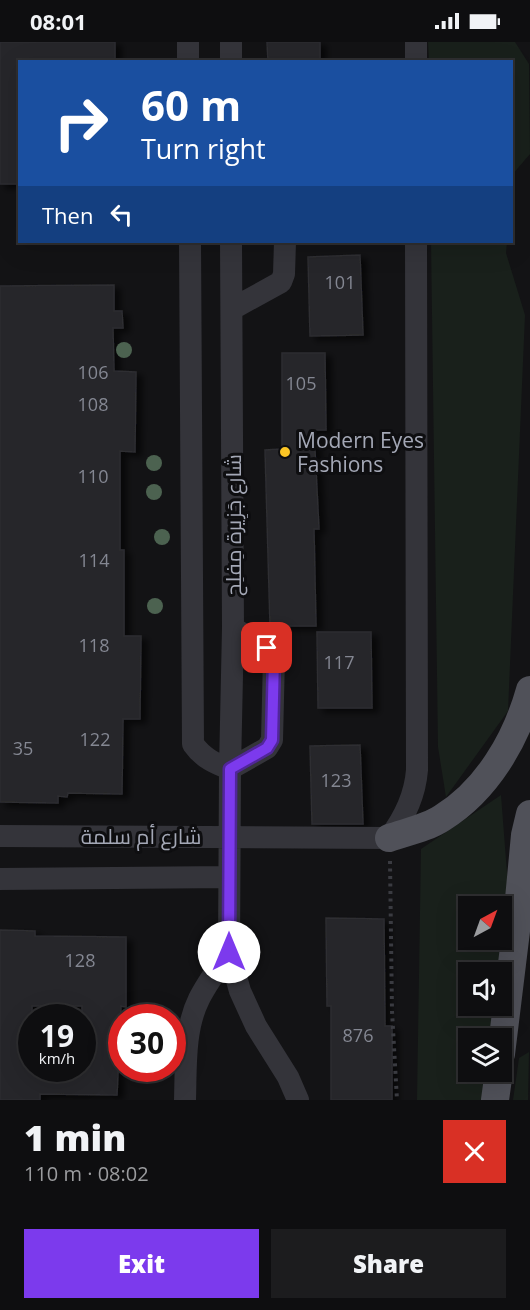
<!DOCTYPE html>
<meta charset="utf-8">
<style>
:root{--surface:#0e0e10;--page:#1c1c1e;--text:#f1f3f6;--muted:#9b9c9f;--line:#2e2e30;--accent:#7c3aed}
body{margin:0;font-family:"Open Sans",Cairo,sans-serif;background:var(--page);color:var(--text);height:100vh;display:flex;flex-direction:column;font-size:22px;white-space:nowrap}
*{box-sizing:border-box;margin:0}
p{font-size:20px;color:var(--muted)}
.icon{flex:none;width:33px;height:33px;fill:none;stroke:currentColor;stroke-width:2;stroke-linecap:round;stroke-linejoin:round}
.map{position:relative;height:1058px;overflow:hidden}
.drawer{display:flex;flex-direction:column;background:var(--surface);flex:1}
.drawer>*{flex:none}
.top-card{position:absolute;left:18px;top:18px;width:495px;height:183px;border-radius:0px;box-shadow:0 6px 24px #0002,0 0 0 2px var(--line);background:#1a4fa0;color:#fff;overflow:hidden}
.needle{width:39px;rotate:41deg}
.fabs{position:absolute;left:458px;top:854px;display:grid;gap:12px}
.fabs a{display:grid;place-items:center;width:54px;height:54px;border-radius:0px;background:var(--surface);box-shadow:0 6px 24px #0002,0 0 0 2px var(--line);font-size:30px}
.speed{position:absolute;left:18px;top:962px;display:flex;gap:12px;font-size:30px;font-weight:700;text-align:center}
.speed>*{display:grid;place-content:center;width:78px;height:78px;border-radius:50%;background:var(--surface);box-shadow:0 6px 24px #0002,0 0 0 2px var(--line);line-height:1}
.speed small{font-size:15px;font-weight:400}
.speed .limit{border:9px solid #d22;background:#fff;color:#111}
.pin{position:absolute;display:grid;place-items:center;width:51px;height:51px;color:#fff;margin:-26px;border-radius:12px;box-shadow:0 3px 9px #0006}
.me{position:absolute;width:66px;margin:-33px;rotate:0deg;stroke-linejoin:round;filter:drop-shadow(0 0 4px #0008)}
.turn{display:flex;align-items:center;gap:21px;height:126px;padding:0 24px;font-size:27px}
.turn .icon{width:78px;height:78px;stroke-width:2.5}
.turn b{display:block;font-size:42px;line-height:51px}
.then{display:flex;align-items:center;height:57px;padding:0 24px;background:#0003;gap:12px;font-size:22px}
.round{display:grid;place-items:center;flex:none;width:63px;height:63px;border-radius:0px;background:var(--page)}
.overview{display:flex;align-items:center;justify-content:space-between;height:102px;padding:0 24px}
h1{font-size:36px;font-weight:800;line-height:45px}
.action{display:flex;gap:12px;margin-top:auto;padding:12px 24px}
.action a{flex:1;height:69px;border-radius:0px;background:var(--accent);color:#fff;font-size:24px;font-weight:800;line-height:69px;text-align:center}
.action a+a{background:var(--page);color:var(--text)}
.status{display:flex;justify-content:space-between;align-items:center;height:42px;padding:0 30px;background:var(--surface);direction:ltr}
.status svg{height:16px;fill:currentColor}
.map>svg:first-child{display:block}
</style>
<div class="status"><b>08:01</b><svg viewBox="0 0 49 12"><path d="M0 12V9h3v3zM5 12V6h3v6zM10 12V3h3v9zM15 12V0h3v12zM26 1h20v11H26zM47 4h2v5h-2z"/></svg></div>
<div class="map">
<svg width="530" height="1058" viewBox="0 0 530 1058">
<defs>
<filter id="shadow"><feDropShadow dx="6" dy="4" stdDeviation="3" flood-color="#0009"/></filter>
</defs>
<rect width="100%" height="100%" fill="#131315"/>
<path fill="#19201b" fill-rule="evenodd" d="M428 0H515L529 22 530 112 512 133V20L429 19Z
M431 200H507L506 211 525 273 508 669 446 755 438 705Z
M501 753 509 857 501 930H468V963H498L495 996H468V1029H491L488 1058H417L421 807ZM468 864H501V897H468Z
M529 1010 528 1058H513L519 1016Z"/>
<path fill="#262629" stroke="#2d2d31" stroke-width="1.5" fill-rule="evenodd" filter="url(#shadow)" d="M0 0H115V20H20V142H0Z
M267 0H320V20H268Z
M360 213 363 293 310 294 308 215Z
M114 243V269H122L123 286H113L114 329 136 330 135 410 120 409V508H124V594H141L140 677H123L122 752 68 751 67 755 58 754V761L0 760V244Z
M282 311H325L326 388H314L319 487H314L316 584H270L265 408 282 407Z
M317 590H371L372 666H318Z
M360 703 363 782H312L310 704Z
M326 876 384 877 385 984H392V1058H331V964H327Z
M0 888 35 889V894L126 895V965L121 964 117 1053 40 1052V1058H0ZM32 964H82V1026H32Z"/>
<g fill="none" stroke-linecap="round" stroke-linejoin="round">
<path stroke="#3a3b41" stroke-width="4" stroke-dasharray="3 4.5" stroke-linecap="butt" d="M390 819 392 969 397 1058"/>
<path stroke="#34343a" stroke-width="22" d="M188 0V20
M416 0V20
M231 20V0
M190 200 193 702C203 716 214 721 230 727L267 706 272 698 274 615 267 606 233 586
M231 200 233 586 230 727 229 910 240 949 256 984 288 1035 298 1058
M232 267 281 240 284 232 285 200
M0 794 389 796C405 775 415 754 417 728L416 200
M0 837 229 835
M185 1058C186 1025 184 987 199 957 207 941 219 925 229 910"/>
<path stroke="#505159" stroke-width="28" d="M389 796C406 790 427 786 442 776 487 748 516 698 530 648
M501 1012 516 889 525 793 530 772
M495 1058 499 1029"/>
</g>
<g fill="#4c6250">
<circle cx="124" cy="308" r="8"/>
<circle cx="154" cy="421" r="8"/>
<circle cx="154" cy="450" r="8"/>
<circle cx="162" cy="495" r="8"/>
<circle cx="155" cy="564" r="8"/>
</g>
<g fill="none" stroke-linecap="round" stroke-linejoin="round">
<g stroke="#51269a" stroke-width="15">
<path id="route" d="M229 910 230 727 267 706 272 698 274 615 267 606"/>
</g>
<use href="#route" stroke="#7c3aed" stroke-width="10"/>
</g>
<circle fill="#fbc525" stroke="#0e0e10" stroke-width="2" cx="285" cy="410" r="6"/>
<g text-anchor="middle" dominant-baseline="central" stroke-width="6" stroke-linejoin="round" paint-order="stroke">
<g font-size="18" fill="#848792">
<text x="340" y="240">101</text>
<text x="93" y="330">106</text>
<text x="301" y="341">105</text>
<text x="93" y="362">108</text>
<text x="93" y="434">110</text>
<text x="94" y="518">114</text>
<text x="94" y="603">118</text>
<text x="339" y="620">117</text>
<text x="95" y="697">122</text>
<text x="23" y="706">35</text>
<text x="336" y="738">123</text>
<text x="80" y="918">128</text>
<text x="358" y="993">876</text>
</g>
<g font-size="21" fill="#a4a8b6" stroke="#0e0e10" text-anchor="start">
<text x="297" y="398">Modern Eyes<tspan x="297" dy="24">Fashions</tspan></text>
</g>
<g font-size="21" fill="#a4a8b6" stroke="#0e0e10">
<text transform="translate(233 483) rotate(-90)">شارع جَزِيرة مِفلِح</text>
<text x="141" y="794">شارع أم سلمة</text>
</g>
</g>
</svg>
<div class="fabs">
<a><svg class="needle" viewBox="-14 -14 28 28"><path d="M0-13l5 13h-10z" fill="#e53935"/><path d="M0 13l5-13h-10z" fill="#9b9c9f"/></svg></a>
<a><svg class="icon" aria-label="sound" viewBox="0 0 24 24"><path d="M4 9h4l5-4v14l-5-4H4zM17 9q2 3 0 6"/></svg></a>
<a><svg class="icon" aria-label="layers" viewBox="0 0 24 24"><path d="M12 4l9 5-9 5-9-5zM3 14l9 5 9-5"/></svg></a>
</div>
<div class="speed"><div>19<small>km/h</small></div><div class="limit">30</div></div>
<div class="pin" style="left:267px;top:606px;background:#d93025"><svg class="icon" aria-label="arrive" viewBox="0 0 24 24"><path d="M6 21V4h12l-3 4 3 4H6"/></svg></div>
<svg class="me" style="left:229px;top:910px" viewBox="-20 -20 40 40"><circle r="19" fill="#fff"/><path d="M0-13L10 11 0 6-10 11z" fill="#7c3aed"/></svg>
<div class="top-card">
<div class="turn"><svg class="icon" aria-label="right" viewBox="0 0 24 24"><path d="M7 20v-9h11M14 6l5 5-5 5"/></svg><div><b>60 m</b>Turn right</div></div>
<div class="then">Then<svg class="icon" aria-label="left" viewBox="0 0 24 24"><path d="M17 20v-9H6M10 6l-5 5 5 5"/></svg></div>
</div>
</div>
<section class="drawer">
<div class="overview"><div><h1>1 min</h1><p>110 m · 08:02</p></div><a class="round" style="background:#d93025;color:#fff"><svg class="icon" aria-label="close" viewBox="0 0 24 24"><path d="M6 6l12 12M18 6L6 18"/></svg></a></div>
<div class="action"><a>Exit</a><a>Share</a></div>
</section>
